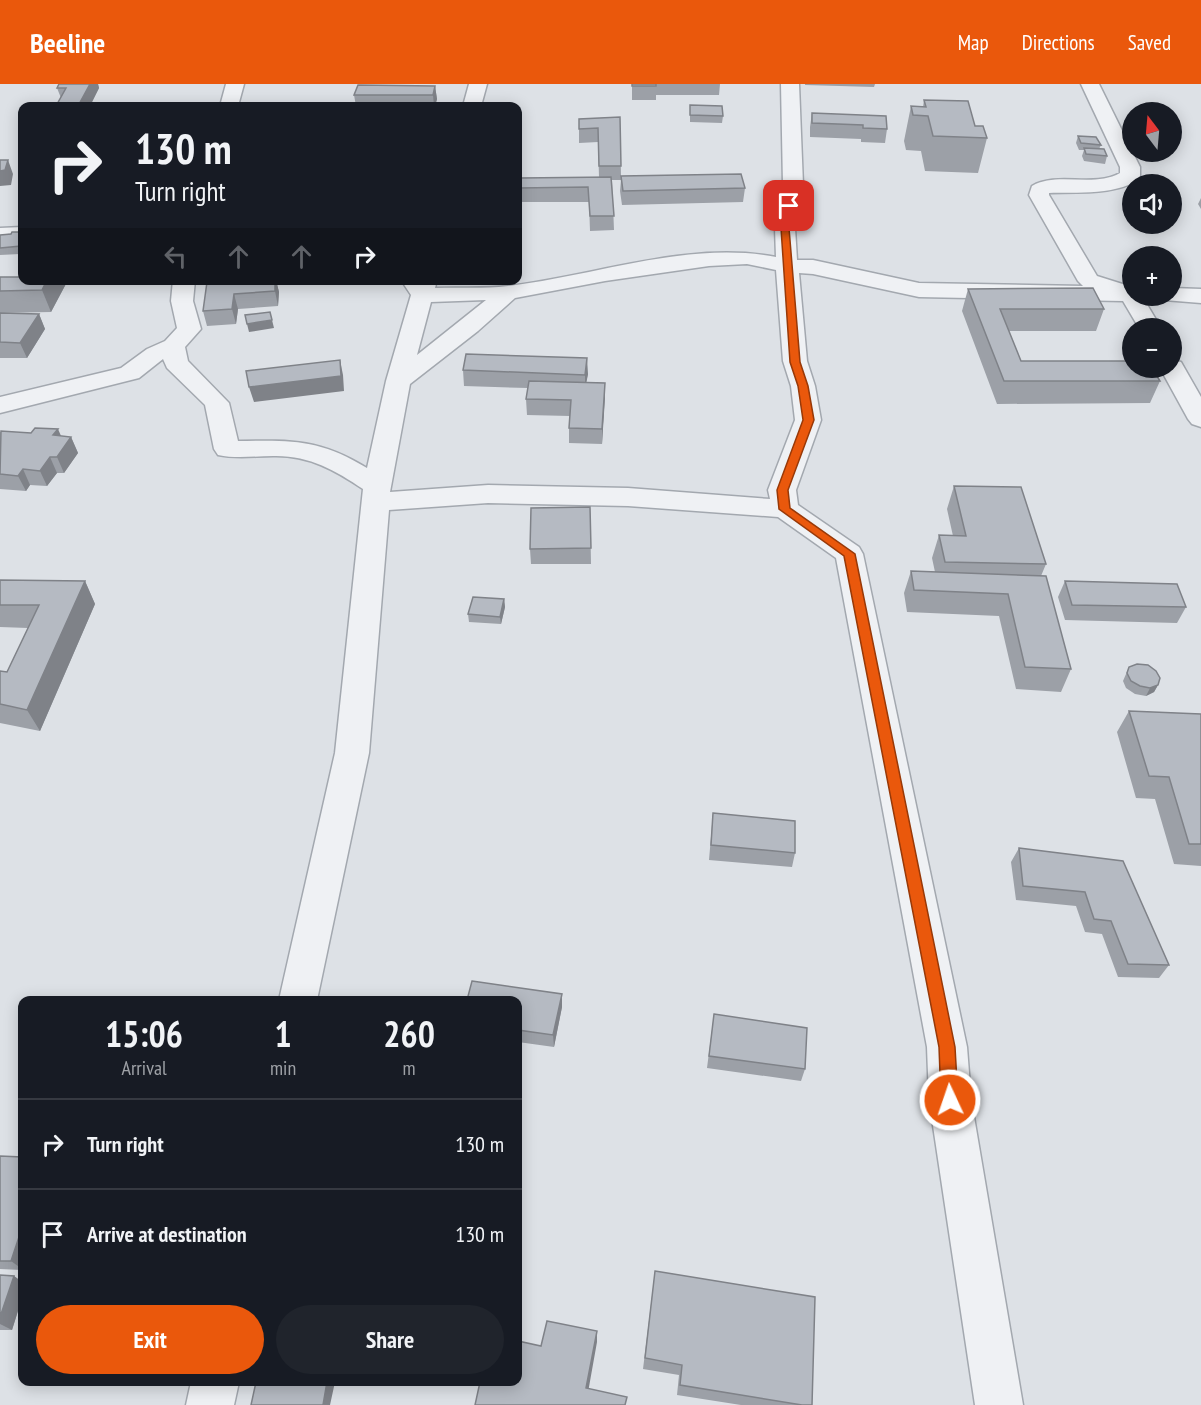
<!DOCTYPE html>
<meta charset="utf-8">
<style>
:root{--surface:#171b24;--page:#20242c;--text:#f1f3f6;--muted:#9ea1a6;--line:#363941;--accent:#ea580c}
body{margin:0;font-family:"PT Sans Narrow",sans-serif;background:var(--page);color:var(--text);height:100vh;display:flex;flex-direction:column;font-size:22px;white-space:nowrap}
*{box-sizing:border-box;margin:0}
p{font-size:20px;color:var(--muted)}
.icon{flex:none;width:33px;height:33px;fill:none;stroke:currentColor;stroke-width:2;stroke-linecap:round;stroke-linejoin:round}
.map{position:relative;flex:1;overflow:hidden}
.panel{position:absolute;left:18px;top:912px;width:504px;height:390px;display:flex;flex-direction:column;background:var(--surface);border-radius:12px;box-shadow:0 3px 15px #0003}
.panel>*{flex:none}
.top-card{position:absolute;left:18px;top:18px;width:504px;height:183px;border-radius:12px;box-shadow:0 3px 15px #0003;background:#171b24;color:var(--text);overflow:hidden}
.needle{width:39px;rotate:344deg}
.buttons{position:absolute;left:1122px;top:18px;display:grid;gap:12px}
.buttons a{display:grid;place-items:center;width:60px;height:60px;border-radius:50%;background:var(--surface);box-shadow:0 3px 15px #0003;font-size:30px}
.pin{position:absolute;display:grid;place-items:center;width:51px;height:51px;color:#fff;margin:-26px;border-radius:12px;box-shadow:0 3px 9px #0006}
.me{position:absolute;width:66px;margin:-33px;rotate:357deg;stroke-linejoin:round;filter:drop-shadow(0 0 4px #0008)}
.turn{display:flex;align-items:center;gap:21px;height:126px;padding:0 18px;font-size:27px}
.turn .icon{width:78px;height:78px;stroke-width:2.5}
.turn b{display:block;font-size:42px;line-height:51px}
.lanes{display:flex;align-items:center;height:57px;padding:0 18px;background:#0003;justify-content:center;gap:30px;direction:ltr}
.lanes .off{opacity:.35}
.eta{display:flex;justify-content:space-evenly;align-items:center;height:102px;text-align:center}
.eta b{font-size:36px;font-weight:700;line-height:42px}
.cta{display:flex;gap:12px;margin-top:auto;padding:12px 18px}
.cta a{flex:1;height:69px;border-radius:36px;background:var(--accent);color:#fff;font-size:24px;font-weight:700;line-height:69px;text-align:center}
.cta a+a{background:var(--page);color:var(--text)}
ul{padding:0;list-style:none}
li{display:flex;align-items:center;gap:18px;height:90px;padding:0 18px;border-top:2px solid var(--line)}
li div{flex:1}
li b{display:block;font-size:22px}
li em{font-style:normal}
header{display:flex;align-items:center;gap:36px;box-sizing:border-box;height:84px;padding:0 30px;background:var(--accent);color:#fff}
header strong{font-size:28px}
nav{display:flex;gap:33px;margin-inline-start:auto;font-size:21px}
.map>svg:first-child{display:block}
</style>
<header>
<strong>Beeline</strong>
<nav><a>Map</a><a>Directions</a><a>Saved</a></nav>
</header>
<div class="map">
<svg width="1201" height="1321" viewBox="0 0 1201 1321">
<rect width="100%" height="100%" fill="#dde1e6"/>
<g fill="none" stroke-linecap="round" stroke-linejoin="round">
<g stroke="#a3a8af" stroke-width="3">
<path id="minor" d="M226 0H244L238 22H220Z
M469 0H487L481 22H463Z
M781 0H799L803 101 795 144 797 176H813L919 199 1083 202 1078 197 1029 111 1032 102C1057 87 1093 104 1120 89V83L1081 0H1099L1140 83V92C1126 112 1071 108 1049 109V111L1097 192 1132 203V212H1142L1161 244H1139L1123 217 919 213 813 190 799 189 807 277 815 302 821 336 796 406 798 421 859 463 863 470 967 963 971 1015 1023 1321H975L929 1015 927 963 836 474 778 433 628 422 488 419 389 426 369 669 317 916H279L335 669 363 405C335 386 308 371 273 372 255 372 236 375 218 371L214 365 205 321 167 284 163 275 139 294 0 329V313L121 284 147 265 165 257 177 244 171 217 173 196H195L193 217 201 245 185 263 188 277 229 319 238 357C292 356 320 355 367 384L386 297 411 211 401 196H437L435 204C459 203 484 205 508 202 595 192 689 156 776 173L775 144 783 101ZM747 180 776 186 783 277 791 302 795 336 768 406 770 415 628 404 488 401 390 408 410 300 478 247 515 214 605 197 709 182ZM486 216 417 271 431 218Z
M22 143V155L0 156V144Z
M1172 204 1201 205V219L1164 216 1161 212H1172Z
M1172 276 1181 278 1201 313V343L1192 340 1188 335 1160 284H1172Z
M191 1298H239L234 1321H186Z"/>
</g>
<use href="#minor" fill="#eff1f4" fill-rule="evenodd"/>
</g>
<path fill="#9ca0a7" d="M59 0H98L99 4 90 22H56L61 14 57 4Z
M632 0H720L719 11H656V16H632Z
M805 0H875L874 3 805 1Z
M435 2 437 15 435 22H356L354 11Z
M924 16 975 42 987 54 978 89 925 87 921 67 906 66 904 57 911 22 923 23Z
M690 21 723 32 722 39 690 38Z
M812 29 887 45 885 59 861 58V55L810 53V43Z
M620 33 621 92 745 104 743 118 622 121 620 107 621 96H612L614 146 590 147 589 118H520L519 104 599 93 598 58 579 59V35Z
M1078 52 1101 61 1099 65 1107 72 1105 80 1084 77 1082 72 1084 66H1079L1076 59Z
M1201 114V125L1198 120Z
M22 148V175L20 170 0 171V151Z
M0 193 68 196 51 228 0 229Z
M210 196H276L279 208 278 222 238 225 236 240 207 242 203 227Z
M968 205 1104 225 1096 247H1009L1021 277 1160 297 1150 319 997 320 962 227Z
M0 229 39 230 45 245 27 274H0Z
M463 286 588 290 586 298 605 299 602 360 569 359V344L570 332 527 331 526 315 528 304 464 302Z
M0 348 71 353 78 369 64 389H57L47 402 30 401 26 407 0 405Z
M954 402 1046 480 1041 492 1071 585 1061 608 1016 605 999 532 907 528 904 509 911 487 935 488 932 474 939 451 953 452 947 425Z
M590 423 591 480H531L530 465Z
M0 496 85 497 95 520 40 647 0 639V587L7 588 28 544 0 543Z
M1065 497 1186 523 1177 539 1065 536 1058 513Z
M504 515 505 523 501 540 469 538 468 530Z
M1129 583 1158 601 1154 608 1146 612 1135 610 1126 604 1123 597Z
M1129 627 1201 630V782L1174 780 1155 715 1136 714 1117 648Z
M713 729 795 769 792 783 709 776Z
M1019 764 1123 777 1169 881 1159 894 1118 893 1102 850 1085 848 1076 822 1016 816 1011 778Z
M518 916 562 923 554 963 518 958Z
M714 930 805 985 801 997 707 984Z
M0 1072 22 1073V1186L0 1185Z
M655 1187 812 1321H741L677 1311 679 1291 643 1285Z
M0 1191 14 1192 22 1198V1214L12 1246H0Z"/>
<path fill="#7f8288" d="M90 0H98L99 4 90 22H78Z
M435 2 437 15 435 22H434L433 11Z
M8 76 13 90 11 101 0 102V87Z
M47 196H68L51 228 42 206Z
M275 196H276L279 208 278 222 275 207Z
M234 210 238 225 236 240 232 225Z
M39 230 45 245 27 274 20 259Z
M272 236 274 244 249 248 247 240Z
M587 274 588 290 585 306V291Z
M340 276 343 291 344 307 254 318 249 303Z
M605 299V314L602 360V345Z
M58 345 65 361 53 351Z
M71 353 78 369 64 389 57 373Z
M50 373 57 389 47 402 40 387Z
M23 385 30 401 26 407 18 392Z
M85 497 95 520 40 647 27 626Z
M504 515 505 523 501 540 500 533Z
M1158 601 1154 608 1146 612 1150 604Z
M562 910V923L554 963 553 951Z
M22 1144V1185L11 1177Z
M14 1192 22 1198V1214L12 1246 0 1240V1233Z
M597 1247V1258L587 1314 586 1304Z
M327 1298H335L330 1321H323Z"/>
<path fill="#b5bac2" stroke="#7f8288" stroke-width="1.5" d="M59 0H90L78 22H56L66 4H57Z
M632 0H656V2H632Z
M358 1 435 2 433 11H354Z
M924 16 968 17 975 42H983L987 54 933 52 928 32 913 31 911 22 926 23Z
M170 20V22H143Z
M690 21 722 22 723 32 690 31Z
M812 29 886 32 887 45 863 44V41L812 39Z
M620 33 621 82H599L598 44 579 45V35Z
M1078 52 1096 53 1101 61 1081 59Z
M1084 64 1104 65 1107 72 1086 70Z
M0 76H8L5 86 0 87Z
M741 90 745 104 623 107 621 92Z
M611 93 614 132H590L588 103 519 104 520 94Z
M12 148H22V159L21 162 0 164V151L11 150Z
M22 159V165H19Z
M22 186V196H47L42 206 0 207V193H19Z
M229 196H275V207L234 210 232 225 203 227 207 198Z
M1093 204 1104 225H1000L1021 277H1132V284H1152L1160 297H1004L968 205Z
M270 228 272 236 247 240 245 231Z
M0 229 39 230 20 259 0 258Z
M466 270 587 274 585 291 463 286Z
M340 276 341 292 249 303 246 287Z
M529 297 605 299 602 345 569 344 571 316 526 315Z
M35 344 58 345 53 351 71 353 57 373H50L40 387 23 385 18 392 0 390 1 347 31 349Z
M954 402 1021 403 1046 480 945 478 939 451 966 452Z
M590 423 591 464 530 465 531 424Z
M911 487 1046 492 1071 585 1025 583 1008 510 914 506Z
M0 496 85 497 27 626 0 620V587L7 588 39 521H0Z
M1065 497 1177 500 1186 523 1072 521Z
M473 513 504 515 500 533 468 530Z
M1137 580 1148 581 1156 587 1160 594 1158 601 1150 604 1140 602 1131 597 1127 589 1129 583Z
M1129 627 1201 630V760H1189L1169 693 1149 692Z
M713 729 795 737V769L711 761Z
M1019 764 1123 777 1169 881 1128 880 1111 837 1094 835 1085 808 1023 802Z
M472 897 562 910 553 951 518 946V916H467Z
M714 930 807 944 805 985 709 972Z
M0 1072 22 1073V1144L11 1177H0Z
M655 1187 815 1213 812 1321H802L680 1301 682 1281 645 1274Z
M0 1191 14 1192 0 1233Z
M547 1237 597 1247 586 1304 627 1313 625 1321H475L480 1298H518V1257L541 1262Z
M256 1298H327L323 1321H251Z"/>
<path fill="#ea580c" stroke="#983908" stroke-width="1.5" d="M786 120 794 122 789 144 800 278 808 302 814 336 788 406 790 424 855 470 955 963 958 1016 956 1021 950 1024 944 1021 941 1016 939 963 844 472 779 425 777 406 803 336 798 302 790 278 781 144Z"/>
</svg>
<div class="buttons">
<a><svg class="needle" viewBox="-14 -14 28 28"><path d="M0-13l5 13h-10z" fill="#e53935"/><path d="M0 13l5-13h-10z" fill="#9ea1a6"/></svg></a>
<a><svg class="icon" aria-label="sound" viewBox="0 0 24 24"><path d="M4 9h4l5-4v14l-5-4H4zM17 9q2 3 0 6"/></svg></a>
<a>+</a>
<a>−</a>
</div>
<div class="pin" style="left:789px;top:122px;background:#d93025"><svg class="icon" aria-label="arrive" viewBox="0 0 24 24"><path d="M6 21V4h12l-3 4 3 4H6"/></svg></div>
<svg class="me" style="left:950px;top:1016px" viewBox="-20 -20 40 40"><circle r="17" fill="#ea580c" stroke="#fff" stroke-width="3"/><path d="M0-11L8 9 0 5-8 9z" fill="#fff"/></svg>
<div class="top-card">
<div class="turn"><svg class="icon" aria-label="right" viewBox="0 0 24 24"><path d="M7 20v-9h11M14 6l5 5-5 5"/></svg><div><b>130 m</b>Turn right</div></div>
<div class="lanes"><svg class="icon off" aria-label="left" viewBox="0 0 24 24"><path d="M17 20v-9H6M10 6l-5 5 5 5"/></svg><svg class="icon off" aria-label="ahead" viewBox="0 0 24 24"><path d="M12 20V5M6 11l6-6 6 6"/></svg><svg class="icon off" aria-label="ahead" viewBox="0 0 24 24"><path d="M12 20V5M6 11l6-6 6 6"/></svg><svg class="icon" aria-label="right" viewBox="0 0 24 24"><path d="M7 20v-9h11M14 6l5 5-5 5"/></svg></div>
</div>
<section class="panel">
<div class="eta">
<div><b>15:06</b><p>Arrival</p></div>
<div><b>1</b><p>min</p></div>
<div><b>260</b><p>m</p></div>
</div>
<ul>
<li><svg class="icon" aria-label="right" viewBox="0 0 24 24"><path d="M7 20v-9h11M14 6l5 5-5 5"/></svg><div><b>Turn right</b></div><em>130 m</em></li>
<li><svg class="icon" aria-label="arrive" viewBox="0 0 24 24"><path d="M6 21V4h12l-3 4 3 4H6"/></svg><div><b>Arrive at destination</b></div><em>130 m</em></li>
</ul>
<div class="cta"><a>Exit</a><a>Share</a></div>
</section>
</div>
